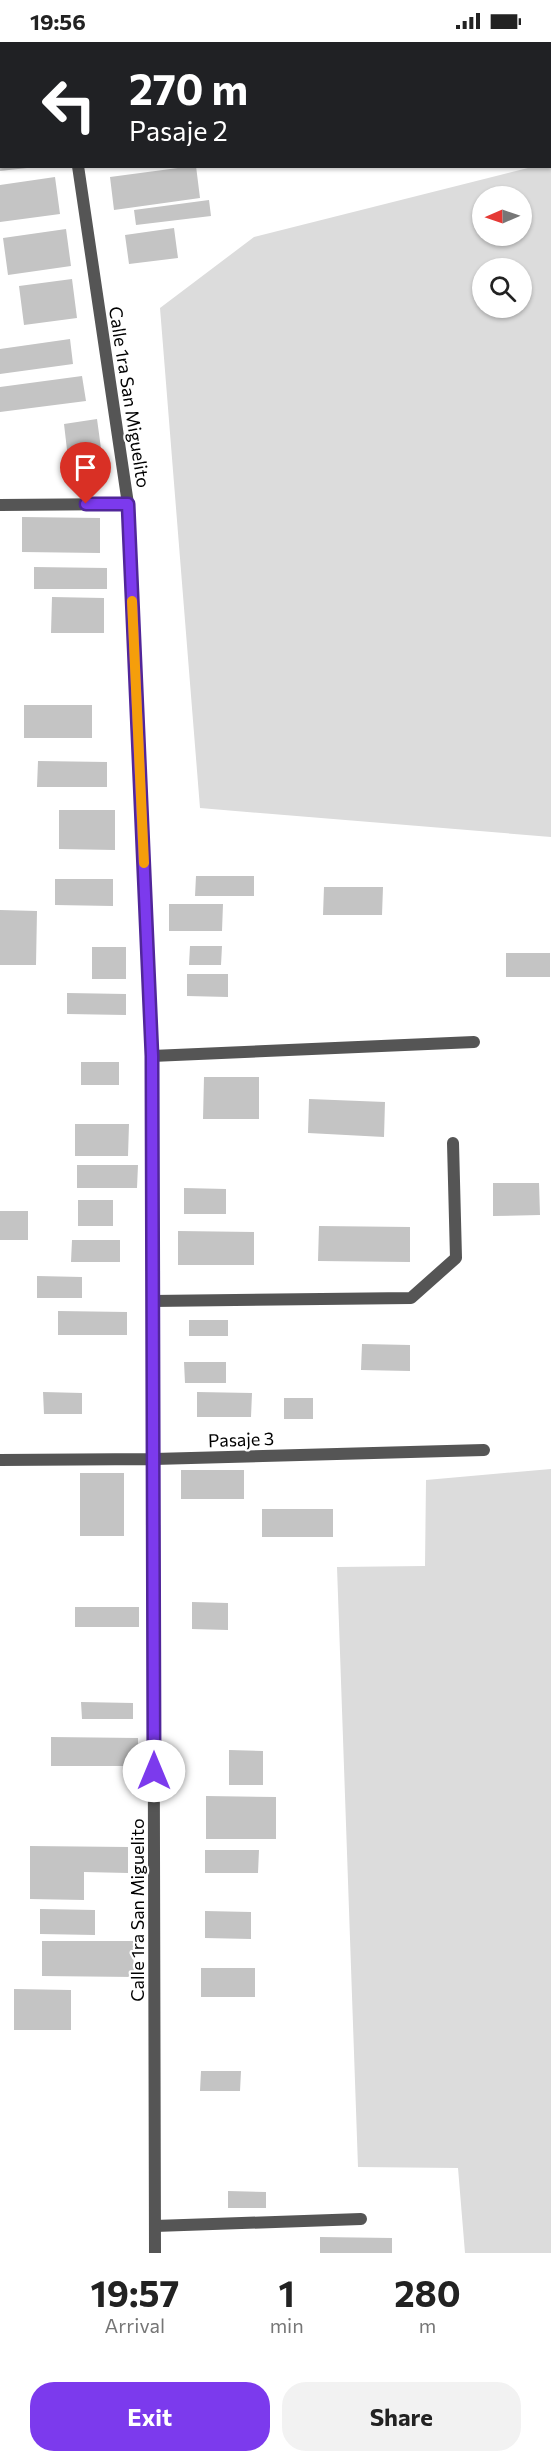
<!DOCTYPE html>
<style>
:root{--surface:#fff;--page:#f2f2f2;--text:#222;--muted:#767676;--accent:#7c3aed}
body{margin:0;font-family:Commissioner,sans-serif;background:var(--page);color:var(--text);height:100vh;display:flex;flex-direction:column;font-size:22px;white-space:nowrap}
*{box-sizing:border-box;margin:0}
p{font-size:20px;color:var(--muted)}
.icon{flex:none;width:33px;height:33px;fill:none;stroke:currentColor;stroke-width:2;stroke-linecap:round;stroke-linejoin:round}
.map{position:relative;height:2211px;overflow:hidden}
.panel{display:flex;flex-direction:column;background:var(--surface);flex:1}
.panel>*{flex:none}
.top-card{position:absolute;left:0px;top:0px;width:552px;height:126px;box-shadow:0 2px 4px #0004;background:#202124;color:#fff;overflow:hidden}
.needle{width:39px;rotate:268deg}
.buttons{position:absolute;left:472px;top:144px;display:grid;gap:12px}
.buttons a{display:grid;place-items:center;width:60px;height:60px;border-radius:50%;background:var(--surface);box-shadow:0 2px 4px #0004;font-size:30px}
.pin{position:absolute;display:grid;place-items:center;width:51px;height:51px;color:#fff;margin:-62px -26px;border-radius:50% 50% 50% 0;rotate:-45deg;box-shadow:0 0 6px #0007}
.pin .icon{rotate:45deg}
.me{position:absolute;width:66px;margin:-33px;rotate:0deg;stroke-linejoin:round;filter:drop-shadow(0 0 4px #0008)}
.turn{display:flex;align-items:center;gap:21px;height:126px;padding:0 30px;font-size:27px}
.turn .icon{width:78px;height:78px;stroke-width:2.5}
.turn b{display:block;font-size:42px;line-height:51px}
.eta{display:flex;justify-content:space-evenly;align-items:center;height:102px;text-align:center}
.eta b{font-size:36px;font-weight:700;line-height:42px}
.primary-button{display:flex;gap:12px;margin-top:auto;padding:12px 30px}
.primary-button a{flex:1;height:69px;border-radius:24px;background:var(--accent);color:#fff;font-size:24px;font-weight:700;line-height:69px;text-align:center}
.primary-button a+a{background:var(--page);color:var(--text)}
.status{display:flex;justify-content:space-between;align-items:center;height:42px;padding:0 30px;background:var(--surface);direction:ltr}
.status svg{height:16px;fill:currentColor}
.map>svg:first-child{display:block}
</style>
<div class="status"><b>19:56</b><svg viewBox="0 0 49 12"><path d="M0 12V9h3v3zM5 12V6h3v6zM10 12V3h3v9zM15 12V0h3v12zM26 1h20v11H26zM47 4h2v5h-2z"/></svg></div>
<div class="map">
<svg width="551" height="2211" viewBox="0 0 551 2211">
<rect width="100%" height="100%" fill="#fff"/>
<path fill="#dcdcdc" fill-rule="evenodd" d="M551 120V795L200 766 160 266 254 195 532 125 550 124ZM483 154H522V194H483ZM483 226H522V266H483Z
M551 1427V2211H465L458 2126 358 2125 337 1525 425 1524 426 1438Z"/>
<path fill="#c4c4c4" d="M0 124H27V126L0 129Z
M193 124H196L200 156 114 168 110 135Z
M55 135 60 172 0 180V143Z
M209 158 211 174 136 183 134 168Z
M174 186 178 216 129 222 125 193Z
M66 187 71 224 8 233 3 196Z
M72 237 77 276 24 283 19 244Z
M70 297 73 322 0 332V307Z
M82 334 86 359 0 370V345Z
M97 377 103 421 69 425 64 382Z
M22 475 100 476V511L22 510Z
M34 525 107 526V547H34Z
M52 555 104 556V591H51Z
M24 663H92V696H24Z
M38 719 107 720V745H37Z
M59 768H115V808L59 807Z
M196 834H254V854H195Z
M55 837H113V864L55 863Z
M324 845H383L382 873H323Z
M169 862H223L222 889H169Z
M0 868 37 869 36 923H0Z
M190 904H222L221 923H189Z
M92 905H126V937H92Z
M506 911H550V935H506Z
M187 932H228V955L187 954Z
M67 951 126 952V973L67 972Z
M81 1020H119V1043H81Z
M204 1035H259V1077H203Z
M309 1057 385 1060 384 1095 308 1091Z
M75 1082H129L128 1114H75Z
M77 1123H138L137 1146H77Z
M493 1141H539L540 1173 493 1174Z
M184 1146 226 1147V1172H184Z
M78 1158H113V1184H78Z
M0 1169H28V1198H0Z
M319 1184 410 1185V1220L318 1219Z
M178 1189 254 1190V1223H178Z
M72 1198H120V1220H71Z
M37 1234 82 1235V1256H37Z
M58 1269 127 1270V1293H58Z
M189 1278H228V1294H189Z
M362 1302 410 1303V1329L361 1328Z
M184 1320H226V1341H185Z
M43 1350 82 1351V1372H44Z
M197 1350 252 1351 251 1375H197Z
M284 1356H313V1377H284Z
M181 1428H244V1457H181Z
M80 1431H124V1494H80Z
M262 1467H333V1495H262Z
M192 1560 228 1561V1588L192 1587Z
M75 1565H139V1585H75Z
M81 1660 133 1661V1677H82Z
M51 1695 138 1696V1724H51Z
M229 1708 263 1709V1743H229Z
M206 1754 276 1755V1797H206Z
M30 1804 128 1805V1831L84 1830V1858L30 1857Z
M205 1808H259L258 1831H205Z
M40 1867 95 1868V1893L40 1892Z
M205 1869 251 1870V1897L205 1896Z
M42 1899H133L134 1935 42 1934Z
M201 1926H255V1955H201Z
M14 1947 71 1948V1988H14Z
M201 2029H241L240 2049H200Z
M228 2149 266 2150V2166H228Z
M320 2195 392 2196V2211H320Z"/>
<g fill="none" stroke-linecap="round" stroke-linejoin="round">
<path stroke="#555" stroke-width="12" d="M152 1014 474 1000
M152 1259 411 1256 456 1216 453 1101
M155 2184 361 2177"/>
<path stroke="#555" stroke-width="12" d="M53 0V2
M78 124 128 462 152 1014 155 2211
M0 463 128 462
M0 1418 154 1417 484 1408"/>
</g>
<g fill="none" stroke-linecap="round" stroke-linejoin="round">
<g stroke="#51269a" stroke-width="15">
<path id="route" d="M86 462H128L152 1014 154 1729"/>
</g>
<use href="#route" stroke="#7c3aed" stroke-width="10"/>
<path stroke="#f59e0b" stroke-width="10" d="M132 559 144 821"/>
</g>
<g text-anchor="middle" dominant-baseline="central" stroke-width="4.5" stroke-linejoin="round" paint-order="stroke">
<g font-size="18" fill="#000" stroke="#fff">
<text transform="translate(130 355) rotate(81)">Calle 1ra San Miguelito</text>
<text transform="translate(241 1397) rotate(-2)">Pasaje 3</text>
<text transform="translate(137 1868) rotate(-90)">Calle 1ra San Miguelito</text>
</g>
</g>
</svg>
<div class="buttons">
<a><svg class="needle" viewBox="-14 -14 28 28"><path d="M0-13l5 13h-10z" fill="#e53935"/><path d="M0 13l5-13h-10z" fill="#767676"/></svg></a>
<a><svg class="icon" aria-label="search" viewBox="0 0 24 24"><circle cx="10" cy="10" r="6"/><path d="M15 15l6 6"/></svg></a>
</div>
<div class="pin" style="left:86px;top:462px;background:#d93025"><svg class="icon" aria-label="arrive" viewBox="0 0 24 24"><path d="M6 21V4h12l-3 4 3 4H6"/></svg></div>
<svg class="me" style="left:154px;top:1729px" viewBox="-20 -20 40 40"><circle r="19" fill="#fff"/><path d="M0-13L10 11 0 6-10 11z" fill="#7c3aed"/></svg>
<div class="top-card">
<div class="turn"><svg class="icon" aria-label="left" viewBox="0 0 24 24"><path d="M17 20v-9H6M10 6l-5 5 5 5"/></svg><div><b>270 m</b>Pasaje 2</div></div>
</div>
</div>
<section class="panel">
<div class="eta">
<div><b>19:57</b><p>Arrival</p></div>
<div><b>1</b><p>min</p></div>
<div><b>280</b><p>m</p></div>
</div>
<div class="primary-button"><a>Exit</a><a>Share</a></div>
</section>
